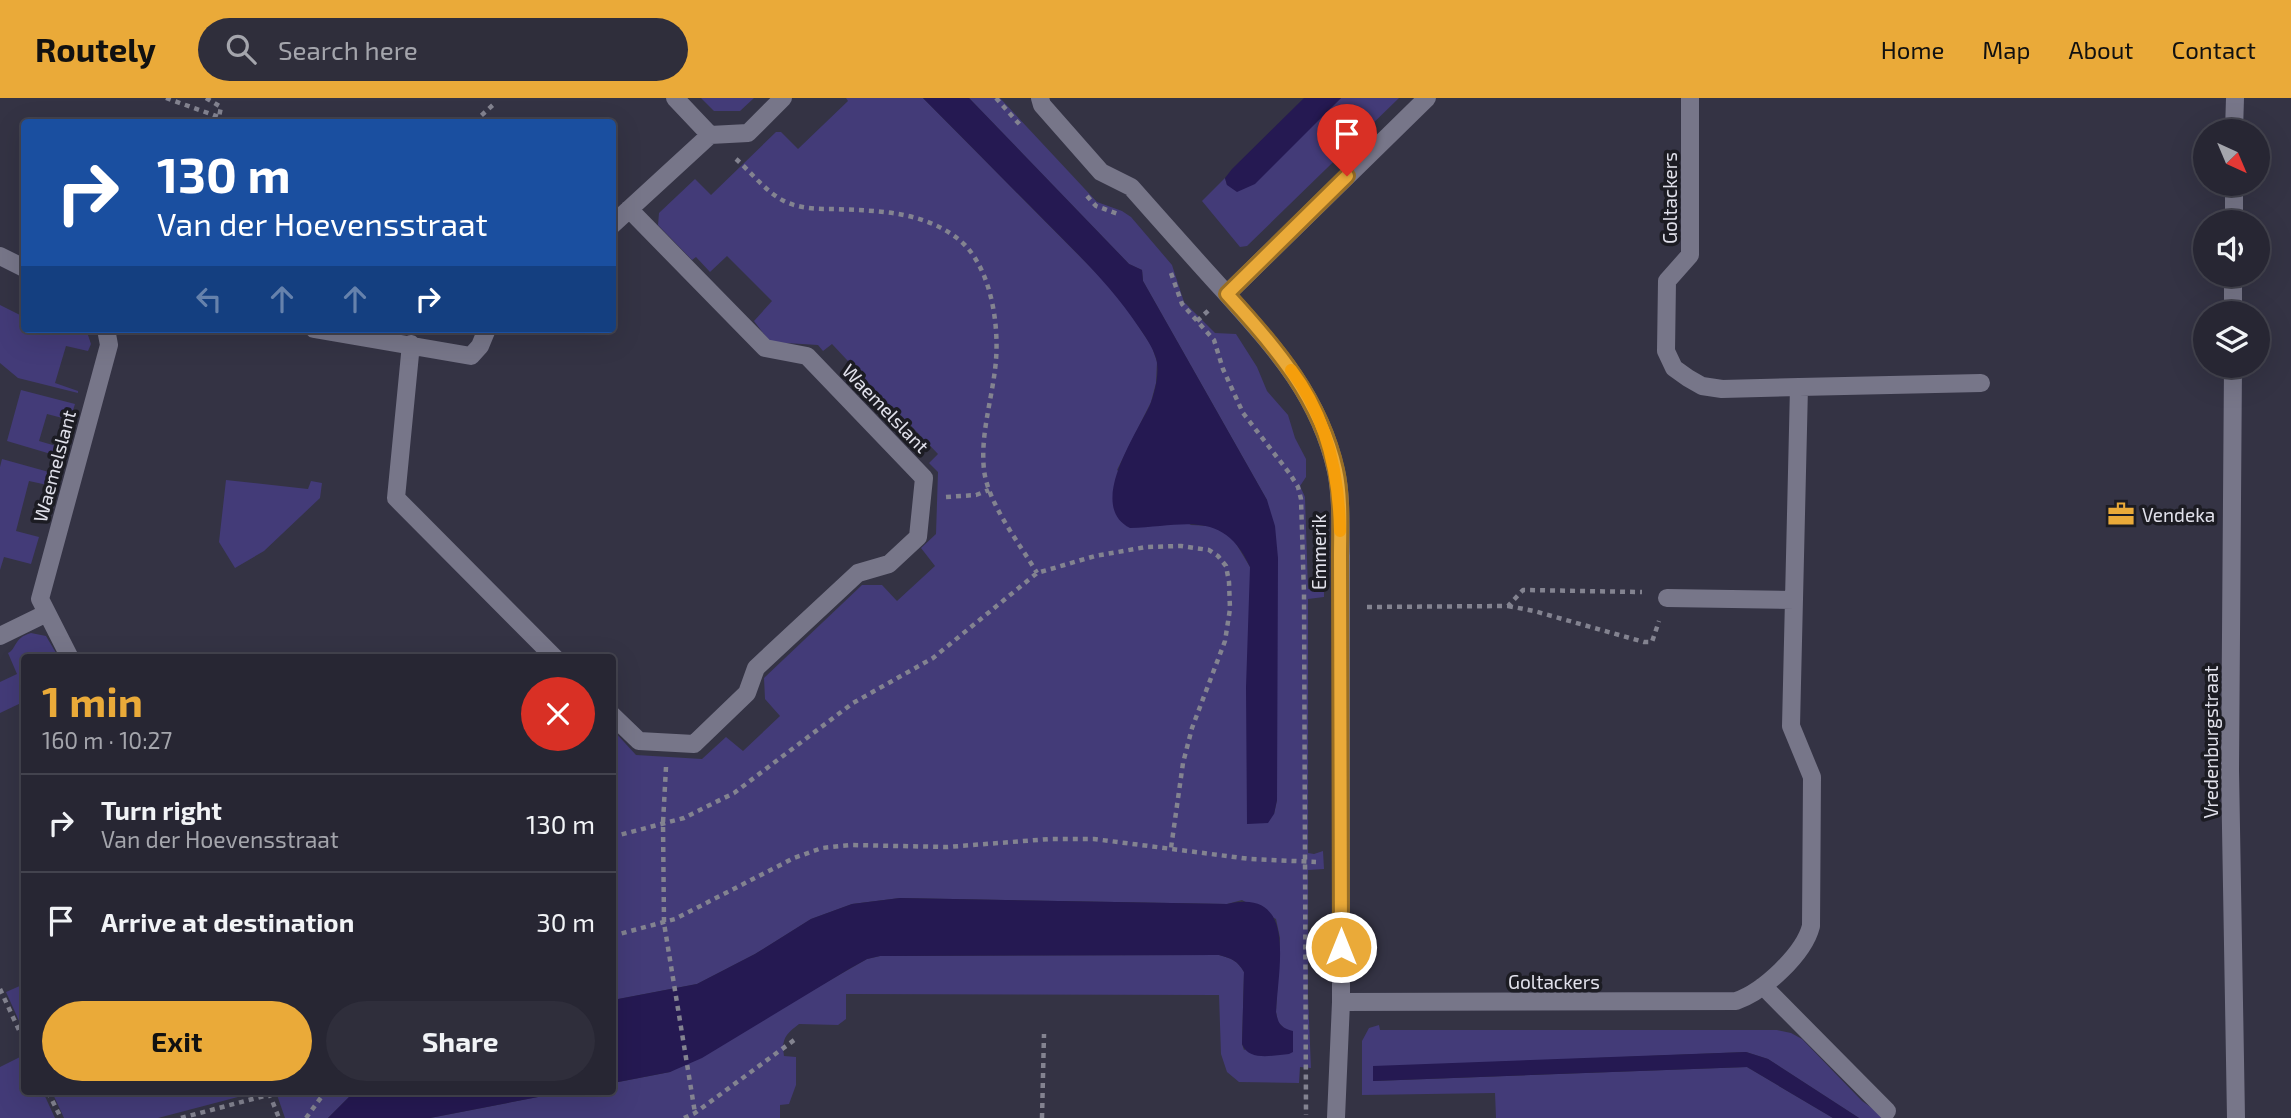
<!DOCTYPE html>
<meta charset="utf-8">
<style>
:root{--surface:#272633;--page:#2f2e3b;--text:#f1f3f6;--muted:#a4a5ac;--line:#43434e;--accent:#eaaa39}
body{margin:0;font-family:"Exo 2",sans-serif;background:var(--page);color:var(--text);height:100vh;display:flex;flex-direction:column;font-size:26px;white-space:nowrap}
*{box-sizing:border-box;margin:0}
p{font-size:23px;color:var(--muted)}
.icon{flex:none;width:38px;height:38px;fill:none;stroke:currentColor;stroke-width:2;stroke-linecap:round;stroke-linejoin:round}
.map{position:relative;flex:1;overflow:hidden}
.panel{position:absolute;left:21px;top:556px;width:595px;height:441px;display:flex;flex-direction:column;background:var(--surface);border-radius:7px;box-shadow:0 7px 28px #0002,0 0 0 2px var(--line)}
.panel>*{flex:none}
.hud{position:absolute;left:21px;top:21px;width:595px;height:214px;border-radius:7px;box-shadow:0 7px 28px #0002,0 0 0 2px var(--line);background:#1a4fa0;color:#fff;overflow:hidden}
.needle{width:46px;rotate:136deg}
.buttons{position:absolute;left:2193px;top:21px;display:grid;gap:14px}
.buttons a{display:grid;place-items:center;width:77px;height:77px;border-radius:50%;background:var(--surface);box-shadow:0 7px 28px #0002,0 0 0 2px var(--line);font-size:35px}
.pin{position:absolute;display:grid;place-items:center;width:60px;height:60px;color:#fff;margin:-72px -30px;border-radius:50% 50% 50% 0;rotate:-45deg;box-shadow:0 0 7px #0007}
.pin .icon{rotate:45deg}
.me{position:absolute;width:77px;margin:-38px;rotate:0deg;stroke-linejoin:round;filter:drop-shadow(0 0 5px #0008)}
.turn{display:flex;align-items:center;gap:24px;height:147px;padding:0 21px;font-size:32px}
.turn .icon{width:91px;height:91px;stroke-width:2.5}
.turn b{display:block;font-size:49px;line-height:60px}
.lanes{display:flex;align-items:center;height:66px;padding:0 21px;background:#0003;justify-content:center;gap:35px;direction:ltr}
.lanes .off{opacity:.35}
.round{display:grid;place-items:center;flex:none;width:74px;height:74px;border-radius:37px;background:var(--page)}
.summary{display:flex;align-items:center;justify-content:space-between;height:119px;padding:0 21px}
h1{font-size:42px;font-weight:700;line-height:52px;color:var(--accent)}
.action{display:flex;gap:14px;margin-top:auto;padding:14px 21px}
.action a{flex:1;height:80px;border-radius:42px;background:var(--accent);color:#111;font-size:28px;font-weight:700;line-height:80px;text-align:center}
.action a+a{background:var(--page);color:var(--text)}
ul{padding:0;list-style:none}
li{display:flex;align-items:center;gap:21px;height:98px;padding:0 21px;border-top:2px solid var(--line)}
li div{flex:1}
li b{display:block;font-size:26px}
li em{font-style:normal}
header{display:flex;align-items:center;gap:42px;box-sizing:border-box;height:98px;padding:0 35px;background:var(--accent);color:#111}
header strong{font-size:33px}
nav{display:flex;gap:38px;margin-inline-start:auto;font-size:24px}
.search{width:490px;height:63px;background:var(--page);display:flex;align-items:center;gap:18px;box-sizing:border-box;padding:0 24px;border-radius:38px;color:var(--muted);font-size:26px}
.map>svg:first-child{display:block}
</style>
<header>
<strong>Routely</strong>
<div class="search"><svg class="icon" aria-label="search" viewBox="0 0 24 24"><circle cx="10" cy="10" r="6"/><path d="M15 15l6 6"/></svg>Search here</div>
<nav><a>Home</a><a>Map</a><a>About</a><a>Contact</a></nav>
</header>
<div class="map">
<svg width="2291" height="1020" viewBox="0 0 2291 1020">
<rect width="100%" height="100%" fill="#343344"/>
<path fill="#433b78" d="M701 0H754L740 13H714Z
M846 0H923L1118 197 1152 249 1157 264 1156 285 1151 304 1117 372 1191 427 1212 428 1232 439 1250 469 1274 716 1277 702V578L1267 402 1143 183 1142 172 1129 166 969 0H1000L1097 104 1122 113 1131 119 1172 167 1184 204 1215 235 1236 236 1257 269 1267 293 1288 317 1295 340 1306 361V379L1300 388 1305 399 1308 491 1324 492V499L1308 501V755L1314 756 1323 753 1324 771 1308 772V898L1311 970 1300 969 1299 985 1239 984 1227 974 1221 956 1219 897 846 896V921L838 927 799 926C786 936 781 941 784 958L796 959V987L789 1006 780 1007V1020H430L564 994H612L613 985 670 974 867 861 880 858 1219 857C1231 860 1238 863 1244 874L1242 946 1244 952 1284 930 1278 924 1276 914 1280 840 1276 821 1242 802 1227 806 900 800 852 806 811 821 755 856 697 886 613 902V632L636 657 702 661 726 639 743 653 780 618 765 601 764 580 862 487H882L897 503 935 468 921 450 936 436 938 374 929 365 938 356 892 308 883 316 870 302 877 294 832 246 823 253 818 247 770 244 754 223 772 203 727 158 710 174 696 159 692 162 658 127 659 115 695 81 711 97 776 34H781L798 51 848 3Z
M1341 0H1399L1247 148 1240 149 1202 103 1225 80 1227 87 1323 17Z
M0 207 24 219V231H86L91 246 88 253 66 248 55 285 78 293V295L18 280 0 265Z
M21 292 75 306 70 322 47 316 39 343 63 350 61 359 7 343Z
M2 361 56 376 52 388 29 383 16 433 39 439 31 466 4 459 0 472V369Z
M226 382 308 391 311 383 322 385 320 400 264 453 235 470 219 444Z
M31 535 46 538 59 560H24V613L21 605 0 615V584L17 576 8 555C17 551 13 540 31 535Z
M22 887 24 893V934L6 894Z
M1379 927 1380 932H1777L1791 935 1802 941 1862 1003 1886 1020H1859L1768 961 1746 954 1373 969 1374 983 1747 969 1833 1020H1496L1495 995 1362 997V943L1369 930Z
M24 957V994H43L55 1020H0V969Z
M52 994H257L158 1020H64Z
M276 994H354L328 1020H285Z"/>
<path fill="#251952" d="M923 0H969L1129 166 1142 172 1143 183 1267 402 1275 428 1278 460 1277 702 1274 716 1268 725 1247 726 1246 589 1250 469C1224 411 1184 428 1130 430 1086 408 1137 335 1150 307 1155 294 1160 274 1156 260 1152 248 1145 238 1138 228 1111 188 1077 155 1043 121 1003 81 963 40 923 0Z
M1304 0H1341L1255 86 1237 94 1227 87 1225 80 1232 71Z
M900 800 1227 806C1298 789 1278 870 1276 914 1278 926 1281 930 1293 933V954L1289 956C1274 957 1249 964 1242 946L1244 874C1238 863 1231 860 1219 857L880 858 867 861 849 871 702 960 670 974 613 985V902L697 886 755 856 811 821 852 806Z
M1746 954 1768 961 1859 1020H1833L1747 969 1373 983V968Z
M354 994H564L430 1020H328Z"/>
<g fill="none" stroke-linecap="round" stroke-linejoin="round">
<path stroke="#838390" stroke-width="4.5" stroke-dasharray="5 5" stroke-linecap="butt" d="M166 0 219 19 217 24
M206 0 221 9 219 19
M996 0 1021 28
M474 24 494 6
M736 61C751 74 766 94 784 103 800 111 818 111 835 111 879 113 921 113 957 140 990 165 999 223 996 262 993 299 980 335 984 372 988 406 1020 446 1037 475
M1087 98 1096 108 1118 116
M1171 175 1182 206 1214 242 1223 271 1243 315 1290 376 1298 389 1301 401 1304 496 1306 1017
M1197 223 1209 212
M946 399 976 397 989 392
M1508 508 1534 513 1644 544H1652L1659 523
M1367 509 1508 508 1523 492 1642 494
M666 669 663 725 664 825 695 1015
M612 739 684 720 734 695 853 605 933 560 1037 475 1095 458 1146 449 1181 448 1209 452 1218 458 1226 468 1229 484 1230 511 1225 543 1192 630 1183 665 1171 750
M612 838 675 821 794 760 822 750 851 747 947 749 1050 741H1094L1250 761 1316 764
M0 891 24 943
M48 994 61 1020
M269 995 279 1020
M181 1020 279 994
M306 1020 325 994
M684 1020 695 1015 797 940
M1042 1020 1044 936"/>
<path stroke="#777689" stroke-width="18" d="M675 0 710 37
M1040 0 1042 7 1101 74 1131 89C1162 124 1193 159 1224 193 1274 249 1319 297 1336 373 1342 400 1340 430 1341 458V904L1336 1020
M2234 33 2235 0
M2234 124V86
M612 127 710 37 748 35 783 0
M0 158 24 170
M1227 196 1427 0
M2233 215V177
M314 231 471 258 480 248 487 231
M411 246 396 400 555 560
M2233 268 2230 672 2236 1020
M1799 289 1981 285
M1667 500 1794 502
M0 538 47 515
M70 560 40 501 109 247 106 231
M612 617 639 643 694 646 747 595 756 570 858 475 889 466 918 439 924 380 807 258 765 250 629 111
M1763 888 1887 1013
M1341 904 1736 903C1763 894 1804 856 1811 828L1812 679 1791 628 1799 289 1722 291 1702 288 1688 280 1674 270 1666 253 1667 183 1690 157V0"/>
</g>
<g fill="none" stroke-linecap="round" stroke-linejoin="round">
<g stroke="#986e25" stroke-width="18">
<path id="route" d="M1341 849 1340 458C1340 430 1342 400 1336 372 1320 301 1276 249 1227 196L1347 78"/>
</g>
<use href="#route" stroke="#eaaa39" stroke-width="12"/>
<path stroke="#f59e0b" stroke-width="12" d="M1291 272C1327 319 1339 375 1340 433"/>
</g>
<defs>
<g id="office-bare" transform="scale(2.1)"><path d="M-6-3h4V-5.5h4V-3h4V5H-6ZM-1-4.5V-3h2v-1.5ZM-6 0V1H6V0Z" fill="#eaaa39" stroke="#1c1c23" stroke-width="2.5" paint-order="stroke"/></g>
</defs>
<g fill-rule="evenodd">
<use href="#office-bare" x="2121" y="416"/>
</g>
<g text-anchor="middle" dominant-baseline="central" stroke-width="7" stroke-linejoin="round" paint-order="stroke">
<g font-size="19" fill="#e1e1eb" stroke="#1c1c23">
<text transform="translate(1669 100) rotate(-90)">Goltackers</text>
<text transform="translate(886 310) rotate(46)">Waemelslant</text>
<text transform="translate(54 368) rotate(-75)">Waemelslant</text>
<text transform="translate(1318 454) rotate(-90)">Emmerik</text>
<text transform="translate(2210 644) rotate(-90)">Vredenburgstraat</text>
<text x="1554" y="883">Goltackers</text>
</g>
<g font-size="19" fill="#e1e1eb" stroke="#1c1c23" text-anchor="start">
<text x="2142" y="416">Vendeka</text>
</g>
</g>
</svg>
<div class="buttons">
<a><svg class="needle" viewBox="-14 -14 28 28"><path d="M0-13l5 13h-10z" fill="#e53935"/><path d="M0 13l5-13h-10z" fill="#a4a5ac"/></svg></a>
<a><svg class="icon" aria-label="sound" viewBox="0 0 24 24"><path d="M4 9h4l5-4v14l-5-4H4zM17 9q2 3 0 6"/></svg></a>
<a><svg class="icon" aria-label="layers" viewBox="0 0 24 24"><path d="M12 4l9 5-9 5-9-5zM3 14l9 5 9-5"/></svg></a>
</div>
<div class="pin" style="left:1347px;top:78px;background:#d93025"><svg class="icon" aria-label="arrive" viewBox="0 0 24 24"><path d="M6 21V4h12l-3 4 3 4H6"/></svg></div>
<svg class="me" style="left:1341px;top:849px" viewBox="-20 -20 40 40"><circle r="17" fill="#eaaa39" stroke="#fff" stroke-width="3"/><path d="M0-11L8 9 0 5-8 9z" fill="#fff"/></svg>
<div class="hud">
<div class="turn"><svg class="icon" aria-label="right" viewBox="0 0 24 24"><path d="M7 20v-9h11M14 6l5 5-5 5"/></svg><div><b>130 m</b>Van der Hoevensstraat</div></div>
<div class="lanes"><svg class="icon off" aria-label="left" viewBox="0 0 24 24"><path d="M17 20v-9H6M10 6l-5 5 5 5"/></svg><svg class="icon off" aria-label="ahead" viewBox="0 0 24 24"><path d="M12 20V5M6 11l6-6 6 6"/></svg><svg class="icon off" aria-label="ahead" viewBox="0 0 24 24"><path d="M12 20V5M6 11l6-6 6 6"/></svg><svg class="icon" aria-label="right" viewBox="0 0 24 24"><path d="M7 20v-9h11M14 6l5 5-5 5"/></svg></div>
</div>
<section class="panel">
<div class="summary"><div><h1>1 min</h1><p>160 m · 10:27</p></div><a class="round" style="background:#d93025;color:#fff"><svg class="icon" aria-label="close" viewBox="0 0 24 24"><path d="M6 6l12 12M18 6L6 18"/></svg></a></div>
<ul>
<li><svg class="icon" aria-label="right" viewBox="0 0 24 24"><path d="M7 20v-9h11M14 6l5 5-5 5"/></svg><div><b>Turn right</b><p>Van der Hoevensstraat</p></div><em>130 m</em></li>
<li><svg class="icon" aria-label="arrive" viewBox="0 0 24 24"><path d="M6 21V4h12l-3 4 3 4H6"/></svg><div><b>Arrive at destination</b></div><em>30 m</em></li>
</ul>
<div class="action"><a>Exit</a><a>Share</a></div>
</section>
</div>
